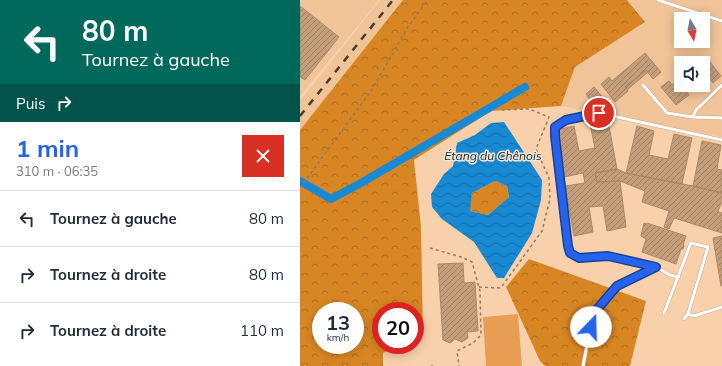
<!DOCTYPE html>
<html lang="fr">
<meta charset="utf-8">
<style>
:root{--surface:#fff;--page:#f6f6f7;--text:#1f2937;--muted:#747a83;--line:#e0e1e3;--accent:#2563eb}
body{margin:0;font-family:Mulish,sans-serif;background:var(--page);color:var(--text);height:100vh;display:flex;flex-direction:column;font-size:15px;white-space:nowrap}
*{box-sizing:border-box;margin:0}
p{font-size:13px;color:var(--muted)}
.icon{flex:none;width:22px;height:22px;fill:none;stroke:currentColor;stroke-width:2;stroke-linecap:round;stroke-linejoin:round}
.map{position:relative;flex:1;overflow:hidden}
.side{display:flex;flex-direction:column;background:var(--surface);width:300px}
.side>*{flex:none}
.guide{background:#00695c;color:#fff;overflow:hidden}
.needle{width:26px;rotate:170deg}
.buttons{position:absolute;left:374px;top:12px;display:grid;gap:8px}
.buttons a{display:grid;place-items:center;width:36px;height:36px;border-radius:0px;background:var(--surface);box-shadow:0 2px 10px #0003;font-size:20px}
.speed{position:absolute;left:12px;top:302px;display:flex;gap:8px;font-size:20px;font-weight:700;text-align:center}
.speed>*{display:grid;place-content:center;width:52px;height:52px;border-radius:50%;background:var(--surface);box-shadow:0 2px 10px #0003;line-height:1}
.speed small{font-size:10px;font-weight:400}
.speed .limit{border:6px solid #d22;background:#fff;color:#111}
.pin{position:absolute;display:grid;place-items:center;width:34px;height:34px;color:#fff;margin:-17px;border:2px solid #fff;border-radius:50%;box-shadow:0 1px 4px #0007}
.me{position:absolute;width:44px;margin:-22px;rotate:21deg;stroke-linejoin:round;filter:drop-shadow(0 0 3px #0008)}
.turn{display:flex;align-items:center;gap:14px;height:84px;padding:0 16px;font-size:18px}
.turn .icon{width:52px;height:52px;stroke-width:2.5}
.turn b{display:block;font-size:28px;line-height:34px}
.then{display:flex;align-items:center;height:38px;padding:0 16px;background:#0003;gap:8px;font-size:15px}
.round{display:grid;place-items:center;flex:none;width:42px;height:42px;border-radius:0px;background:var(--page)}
.overview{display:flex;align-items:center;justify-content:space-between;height:68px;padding:0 16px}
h1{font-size:24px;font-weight:700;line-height:30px;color:var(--accent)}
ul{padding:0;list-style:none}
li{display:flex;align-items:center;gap:12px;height:56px;padding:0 16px;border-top:1px solid var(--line)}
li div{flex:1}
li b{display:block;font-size:15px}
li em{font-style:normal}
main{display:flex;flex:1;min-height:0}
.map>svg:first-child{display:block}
</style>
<main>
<section class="side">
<div class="guide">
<div class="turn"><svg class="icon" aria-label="left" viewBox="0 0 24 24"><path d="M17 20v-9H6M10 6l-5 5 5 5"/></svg><div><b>80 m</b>Tournez à gauche</div></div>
<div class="then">Puis<svg class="icon" aria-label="right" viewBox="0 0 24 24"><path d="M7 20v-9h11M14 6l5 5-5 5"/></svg></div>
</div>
<div class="overview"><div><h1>1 min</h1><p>310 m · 06:35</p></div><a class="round" style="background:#d93025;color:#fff"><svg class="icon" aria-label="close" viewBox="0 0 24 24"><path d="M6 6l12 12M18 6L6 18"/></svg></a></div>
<ul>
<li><svg class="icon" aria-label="left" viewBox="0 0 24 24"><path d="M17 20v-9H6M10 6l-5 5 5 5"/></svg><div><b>Tournez à gauche</b></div><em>80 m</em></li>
<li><svg class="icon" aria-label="right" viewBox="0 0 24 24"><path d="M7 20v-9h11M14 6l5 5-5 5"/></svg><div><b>Tournez à droite</b></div><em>80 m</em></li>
<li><svg class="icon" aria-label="right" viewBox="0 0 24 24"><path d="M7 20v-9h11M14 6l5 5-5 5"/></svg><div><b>Tournez à droite</b></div><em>110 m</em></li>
</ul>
</section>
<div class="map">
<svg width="422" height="366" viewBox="0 0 422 366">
<defs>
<pattern id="forest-crowns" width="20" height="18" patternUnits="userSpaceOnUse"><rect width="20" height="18" fill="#d88623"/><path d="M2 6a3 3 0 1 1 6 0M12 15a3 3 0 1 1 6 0" fill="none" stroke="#b06d1d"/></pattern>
<pattern id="water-waves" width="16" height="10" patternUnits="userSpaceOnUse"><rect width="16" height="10" fill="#1889d3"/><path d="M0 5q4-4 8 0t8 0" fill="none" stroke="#1670aa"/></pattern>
<pattern id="building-hatch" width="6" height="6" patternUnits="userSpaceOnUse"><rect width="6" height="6" fill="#c49e7a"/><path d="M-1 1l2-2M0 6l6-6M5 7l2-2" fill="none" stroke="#a08063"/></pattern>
</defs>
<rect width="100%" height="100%" fill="#f8d0ab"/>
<path fill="#f1c399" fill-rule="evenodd" d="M0 0H79L0 96Z
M80 0H103L0 130V101Z
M327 0H422V137L261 106 275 67 345 22ZM381 19H403V41H381ZM381 63H403V85H381Z"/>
<path fill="url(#forest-crowns)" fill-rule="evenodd" d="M103 0H327L345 22 275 67 261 106 191 111 114 160 121 227 123 334 115 338V311H81V345H100L83 353V366H0V130ZM21 311H55V345H21Z
M195 181 207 186 209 197 188 215 169 211 172 193Z
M229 259 346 301 330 366H245L240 361 206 287Z"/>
<path fill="#e89f53" d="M218 314 222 366H186L183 317Z"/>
<path fill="url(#water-waves)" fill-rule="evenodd" d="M204 122 242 180 241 200 232 233 204 278H197L174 242 142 219 132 207 131 194 144 174 153 166 157 143 175 135 191 123ZM195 181 207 186 209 197 188 215 170 211 172 193Z"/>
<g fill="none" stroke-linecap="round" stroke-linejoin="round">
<path stroke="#1889d3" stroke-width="8" d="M0 181 31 199 61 183 225 87"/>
</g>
<path fill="url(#building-hatch)" stroke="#ad8865" d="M0 6 39 37 5 80 0 77Z
M345 53 361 72 353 79 346 70 325 87 328 91 315 102 301 84 309 77 312 81Z
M406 57 421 76 413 83 407 75 403 78V63H399Z
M346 70 348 72 327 90 325 87Z
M381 78V85H394L387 92 389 95 376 105 361 87 369 81 372 85Z
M294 87 303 98 294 105 286 94Z
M308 121 317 169 295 173 297 182 320 181 326 227 307 231 303 206 289 207 293 232 274 236 265 186 285 183 283 173 264 177 256 130 274 126 279 151 295 148 290 124Z
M337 126 354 131 349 155 368 159 374 134 392 138 382 184 326 173Z
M402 141 421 145 417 169 422 170V193L393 186Z
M317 169 326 173 393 186 422 193V201L418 212 422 213V233L374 218 369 229 364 227 369 211 342 202 345 191 320 181 297 182 295 173Z
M344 223 346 224 347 223 386 236 383 245 384 246 383 249H381L376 264 342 252 346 239 341 236Z
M422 236V286H421L413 238Z
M163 263 164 283 175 282 178 331 167 332 168 338 162 342 155 339 150 343 143 340 138 264Z"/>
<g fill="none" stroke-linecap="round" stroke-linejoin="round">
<g stroke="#cda783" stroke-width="4">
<path id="lane" d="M358 0 422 21
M343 85 367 113 393 117 396 110 422 85
M393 117 422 118
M356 267 308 257 279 258 270 253 268 246 255 136V127L266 120 299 113 422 140
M364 313 391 243 408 247 388 314 384 319
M388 314 394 316 422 307
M283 366 293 314 317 286 356 267 370 275 379 277"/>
</g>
<path stroke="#94795f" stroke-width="1.5" stroke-dasharray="3 3" stroke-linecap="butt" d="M0 188 71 91 108 27 128 0
M130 248 161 257 172 262 180 291 181 335 173 343 157 351 159 366
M179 287 200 288 203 285 242 231 250 199 249 178 236 149 249 117 229 109 200 110
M132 365V366"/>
<use href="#lane" stroke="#fff" stroke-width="3"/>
<path stroke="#4e3b29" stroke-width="2.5" stroke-dasharray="7 7" stroke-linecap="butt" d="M0 116 93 0"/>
</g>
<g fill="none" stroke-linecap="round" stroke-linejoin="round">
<g stroke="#184099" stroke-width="10">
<path id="route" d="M291 327 293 314 317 286 356 267 308 256 279 258 270 253 268 246 255 136V127L266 120 299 113"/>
</g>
<use href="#route" stroke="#2563eb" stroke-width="7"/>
</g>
<g text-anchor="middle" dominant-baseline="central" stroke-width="3" stroke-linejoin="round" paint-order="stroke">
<g font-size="12" font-style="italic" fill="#012c4a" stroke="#f9e1cb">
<text x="193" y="155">Étang du Chênois</text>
</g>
</g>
</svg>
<div class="buttons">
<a><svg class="needle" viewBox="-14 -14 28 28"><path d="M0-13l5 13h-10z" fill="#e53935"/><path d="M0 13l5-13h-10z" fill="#747a83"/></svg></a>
<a><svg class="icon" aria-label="sound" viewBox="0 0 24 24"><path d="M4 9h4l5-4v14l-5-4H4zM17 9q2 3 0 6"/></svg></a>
</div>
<div class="speed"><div>13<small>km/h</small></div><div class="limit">20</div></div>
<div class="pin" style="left:299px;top:113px;background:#d93025"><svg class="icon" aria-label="arrive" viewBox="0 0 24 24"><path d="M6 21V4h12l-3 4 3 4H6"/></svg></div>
<svg class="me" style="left:291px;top:327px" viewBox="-20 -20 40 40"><circle r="19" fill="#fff"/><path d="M0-13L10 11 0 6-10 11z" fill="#2563eb"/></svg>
</div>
</main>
